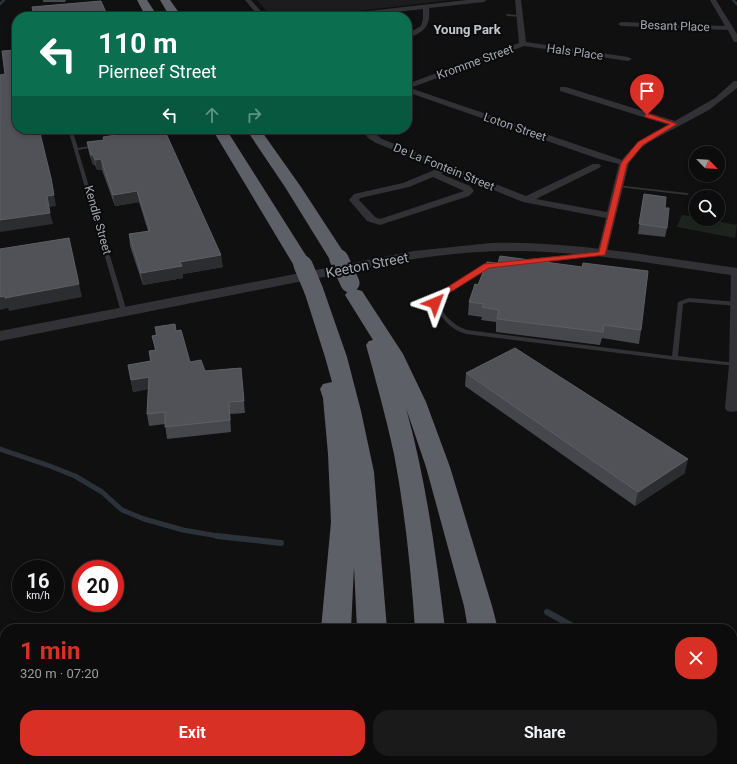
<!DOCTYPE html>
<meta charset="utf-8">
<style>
:root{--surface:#0c0c0d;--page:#1a1a1b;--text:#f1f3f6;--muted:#9a9b9d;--line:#2c2c2e;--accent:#d93025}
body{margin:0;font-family:Roboto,sans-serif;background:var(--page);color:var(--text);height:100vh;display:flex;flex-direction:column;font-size:15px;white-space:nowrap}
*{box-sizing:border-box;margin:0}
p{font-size:13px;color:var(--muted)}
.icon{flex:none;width:22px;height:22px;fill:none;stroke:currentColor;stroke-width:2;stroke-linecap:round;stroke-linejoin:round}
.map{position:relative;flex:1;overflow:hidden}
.panel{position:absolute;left:0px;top:624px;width:737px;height:140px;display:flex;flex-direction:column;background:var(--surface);border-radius:16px 16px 0 0;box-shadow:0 2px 6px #0003,0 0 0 1px var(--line)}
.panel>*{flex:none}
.hud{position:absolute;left:12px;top:12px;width:400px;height:122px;border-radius:16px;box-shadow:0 2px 6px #0003,0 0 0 1px var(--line);background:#0b6e4f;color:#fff;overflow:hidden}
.needle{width:26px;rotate:115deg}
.controls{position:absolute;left:689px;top:146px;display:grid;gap:8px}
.controls a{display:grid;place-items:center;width:36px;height:36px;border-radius:50%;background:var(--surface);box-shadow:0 2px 6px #0003,0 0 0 1px var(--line);font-size:20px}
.speed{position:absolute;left:12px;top:560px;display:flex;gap:8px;font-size:20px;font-weight:700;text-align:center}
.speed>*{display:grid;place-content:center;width:52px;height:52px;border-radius:50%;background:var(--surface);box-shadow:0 2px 6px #0003,0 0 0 1px var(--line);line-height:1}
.speed small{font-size:10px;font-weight:400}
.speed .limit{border:6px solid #d22;background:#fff;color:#111}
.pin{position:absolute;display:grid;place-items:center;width:34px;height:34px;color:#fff;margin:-41px -17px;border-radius:50% 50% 50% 0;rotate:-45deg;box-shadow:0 0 4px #0007}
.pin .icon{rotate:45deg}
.me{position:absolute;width:44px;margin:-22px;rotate:44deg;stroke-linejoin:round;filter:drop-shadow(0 0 3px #0008)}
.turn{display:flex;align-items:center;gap:14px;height:84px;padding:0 20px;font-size:18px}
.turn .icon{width:52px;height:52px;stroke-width:2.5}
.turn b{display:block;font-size:28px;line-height:34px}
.lanes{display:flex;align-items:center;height:38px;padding:0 20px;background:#0003;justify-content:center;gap:20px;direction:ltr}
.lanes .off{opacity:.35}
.round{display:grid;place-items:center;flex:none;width:42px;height:42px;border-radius:16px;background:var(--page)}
.overview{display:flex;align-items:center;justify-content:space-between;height:68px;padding:0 20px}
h1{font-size:24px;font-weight:700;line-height:30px;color:var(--accent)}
.cta{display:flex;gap:8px;margin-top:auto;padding:8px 20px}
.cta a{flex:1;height:46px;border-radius:16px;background:var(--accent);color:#fff;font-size:16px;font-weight:700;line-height:46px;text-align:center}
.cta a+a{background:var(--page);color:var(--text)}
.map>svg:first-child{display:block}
</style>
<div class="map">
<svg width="737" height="764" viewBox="0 0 737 764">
<rect width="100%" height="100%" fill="#101011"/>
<path fill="#1c1c1e" d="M257 0H452L306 17H272Z"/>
<path fill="#1d241e" d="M682 215 696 217V219H705L737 225 735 238 677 227Z"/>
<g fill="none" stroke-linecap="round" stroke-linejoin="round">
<path stroke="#2b3239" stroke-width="2.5" d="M733 0 737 4
M0 4 4 0"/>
<path stroke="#2b3239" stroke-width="5" d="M0 449 50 466 75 476 102 492 122 510 144 519 183 530 224 537"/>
<path stroke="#2b3239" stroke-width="6" d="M217 536 281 543
M547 612 578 629
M697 759 699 764"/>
<path fill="#323236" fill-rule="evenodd" d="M506 14 520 15 522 16 520 17 507 16Z
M68 129H72L78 148 95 145 97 146 95 147 78 150 127 312 126 313 124 314 121 312Z
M616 185 687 193 689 194 687 195 618 187 616 186Z
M595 253H597V255L528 263 525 261 528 259Z
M493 263 495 264V266L480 271 438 300C438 304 439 305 441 309 448 319 455 326 467 330L672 356 678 302 689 298 737 302V306L689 302 683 304 678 356 735 363 737 364V366L675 360 466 334C452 330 445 322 437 310 435 306 432 304 432 299L476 269Z"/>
<path fill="#323236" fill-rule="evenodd" d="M245 0H251L266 17H259Z
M467 0H487L484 2 429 8C431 26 424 33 407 38V34L421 26 423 19V9L350 17H329L332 15Z
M515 0H521L526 42 628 57 632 59 628 61 524 46 410 88 622 160C637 141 647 135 669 125L560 91V87H566L675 121 715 98 734 81H737V88L709 110 649 142 640 149 629 163 606 256H598L597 254 606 218 523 202 447 171 441 174 470 186 474 191 469 196 380 225 367 221 349 200 354 194 403 183 439 168 376 143 368 138 361 129H370L382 139 526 196 593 164H599L601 166 599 168 536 199 607 212 619 164 599 159 407 92V84L519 43ZM433 177 464 191 380 219 375 217 359 200 360 198 409 187Z
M710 0H716L737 34V42H734L728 30 621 26 618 24 621 22 725 26Z
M737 269V411L732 412 727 411 725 408 729 365 731 272Z"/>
<path fill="#323236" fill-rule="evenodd" d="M491 243C573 241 656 257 737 268V276C660 265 582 250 505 251 474 251 444 255 414 259L0 341V331L414 251Z"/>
<path fill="#5e6067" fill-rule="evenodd" d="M137 0H147L158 17H146Z
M160 0H170L182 17H170Z
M212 129H226L312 265 310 269 303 271 296 269Z
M246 129H260L301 187 348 259 346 263 339 265 332 263 285 187Z
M314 285 321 287 324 291 347 357 361 411 374 472 387 629H357L354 567 351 629H321L331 522 328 454 323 398 320 389 323 384 332 382 325 357 304 291 307 287Z
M355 289 362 291 403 354 426 402 450 467 492 606 498 629H468L464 606 426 467 406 408C426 480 436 554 445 629H415C411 570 405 512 394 454 386 417 376 381 366 345L369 341 373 340 345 295 348 291Z
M297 759H331L330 764H296Z
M355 759H389V764H355Z
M421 759H455V764H421Z
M492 759H526L527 764H493Z"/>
<path stroke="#5e6067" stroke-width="19" d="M339 259 350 283
M303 265 314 291"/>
</g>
<path fill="#46474c" d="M43 0H66L65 2H43Z
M124 129H164L223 267 183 274V278L143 285 130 246 129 234 148 231 139 202 115 206 102 170H97L95 165H93L89 153 87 142 104 140 103 137 126 134Z
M644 194 665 208 667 228 665 237 638 234Z
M498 263 641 330 639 344 602 338 600 345 496 332V322L481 320 482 317 468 315 469 302 478 285Z
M155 327 176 331 190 362 205 371 241 368 245 413 230 414 231 432 167 439 165 424 149 426 147 414 148 389 133 392 128 365 150 361 149 351 155 350 152 336H156Z
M466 373 685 473 635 506 465 386Z"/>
<path fill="#2c2d30" d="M125 129H137L127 130 128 134H126Z
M91 155H93L95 165H93Z
M101 159 102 170H97L95 160Z
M51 178 56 206 49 207 47 196Z
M137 191 139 202 115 206 113 195Z
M50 213 53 224 0 232V220Z
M221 255 223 267 183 274V278L143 285 141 273 180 262Z
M79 284 82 297 9 311 8 308 0 310V297Z
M149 377 151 388 133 392 131 380Z
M688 459 685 473 635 506 638 492Z"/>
<path fill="#505257" stroke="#5d5f65" d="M101 1 108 17H34L32 7Z
M17 50V129H39L51 178 54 195 47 196 50 213 0 220V75L5 74 2 51Z
M129 129H164L221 255 180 262 182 266 141 273 129 234 150 231 137 191 113 195 101 159 95 160 93 155H91L87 142 104 140 103 137 129 133 127 130Z
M644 194 666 197 665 208H669L667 228 639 224Z
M69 238 79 284 5 298V296L0 297V249Z
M500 256 582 267 583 263 648 271 641 330 604 325 603 332 497 319 499 310 482 307 484 304 469 302 475 284 478 285 487 262 498 263Z
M175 324 176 331 181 330 190 362 201 360 205 371 241 368 244 401 229 402 230 420 165 427V412L147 414 149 377 131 380 128 365 151 361 149 351 156 350 152 336 157 335 155 327Z
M515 348 688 459 638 492 466 373Z"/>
<path fill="#d93025" stroke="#8d1f18" d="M645 114H649L677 124 643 145 627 164 605 255 489 268 441 298 438 305H432L431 299 435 295 484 264 599 252 621 163 638 142 670 124 645 117Z"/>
<g text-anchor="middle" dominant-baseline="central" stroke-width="4" stroke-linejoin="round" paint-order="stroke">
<g font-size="12" fill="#a3a7b1" stroke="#0b0b0c">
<text transform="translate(675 26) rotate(2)">Besant Place</text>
<text transform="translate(575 52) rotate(8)">Hals Place</text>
<text transform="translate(475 62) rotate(-20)">Kromme Street</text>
<text transform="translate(515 127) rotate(19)">Loton Street</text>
<text transform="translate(444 167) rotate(22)">De La Fontein Street</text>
<text transform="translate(98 220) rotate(74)">Kendle Street</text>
</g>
<g font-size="13" font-weight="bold" fill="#c3c6cd" stroke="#0b0b0c">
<text x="467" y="29">Young Park</text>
</g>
<g font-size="14" fill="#a3a7b1" stroke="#0b0b0c">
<text transform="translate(367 265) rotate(-11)">Keeton Street</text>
</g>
</g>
</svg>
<div class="controls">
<a><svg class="needle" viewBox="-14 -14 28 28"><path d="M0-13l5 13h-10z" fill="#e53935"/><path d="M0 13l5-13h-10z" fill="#9a9b9d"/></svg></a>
<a><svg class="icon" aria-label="search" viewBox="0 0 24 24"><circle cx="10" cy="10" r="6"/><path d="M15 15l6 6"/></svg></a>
</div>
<div class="speed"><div>16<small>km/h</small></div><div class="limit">20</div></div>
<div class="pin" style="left:647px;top:115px;background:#d93025"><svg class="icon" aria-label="arrive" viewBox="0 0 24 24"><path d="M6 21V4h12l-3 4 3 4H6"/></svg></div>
<svg class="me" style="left:435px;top:303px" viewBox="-20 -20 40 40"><path d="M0-17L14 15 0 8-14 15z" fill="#d93025" stroke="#fff" stroke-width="4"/></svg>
<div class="hud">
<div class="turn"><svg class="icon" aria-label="left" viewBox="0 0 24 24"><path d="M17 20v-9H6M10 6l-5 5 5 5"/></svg><div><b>110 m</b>Pierneef Street</div></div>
<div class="lanes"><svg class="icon" aria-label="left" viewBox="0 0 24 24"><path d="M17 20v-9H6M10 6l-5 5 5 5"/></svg><svg class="icon off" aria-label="ahead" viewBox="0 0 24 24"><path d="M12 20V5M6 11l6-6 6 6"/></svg><svg class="icon off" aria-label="right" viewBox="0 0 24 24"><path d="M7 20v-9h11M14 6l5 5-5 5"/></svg></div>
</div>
<section class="panel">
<div class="overview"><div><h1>1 min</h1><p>320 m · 07:20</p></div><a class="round" style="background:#d93025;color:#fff"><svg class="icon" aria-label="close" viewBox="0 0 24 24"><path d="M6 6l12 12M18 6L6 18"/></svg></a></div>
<div class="cta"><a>Exit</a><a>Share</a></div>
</section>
</div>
